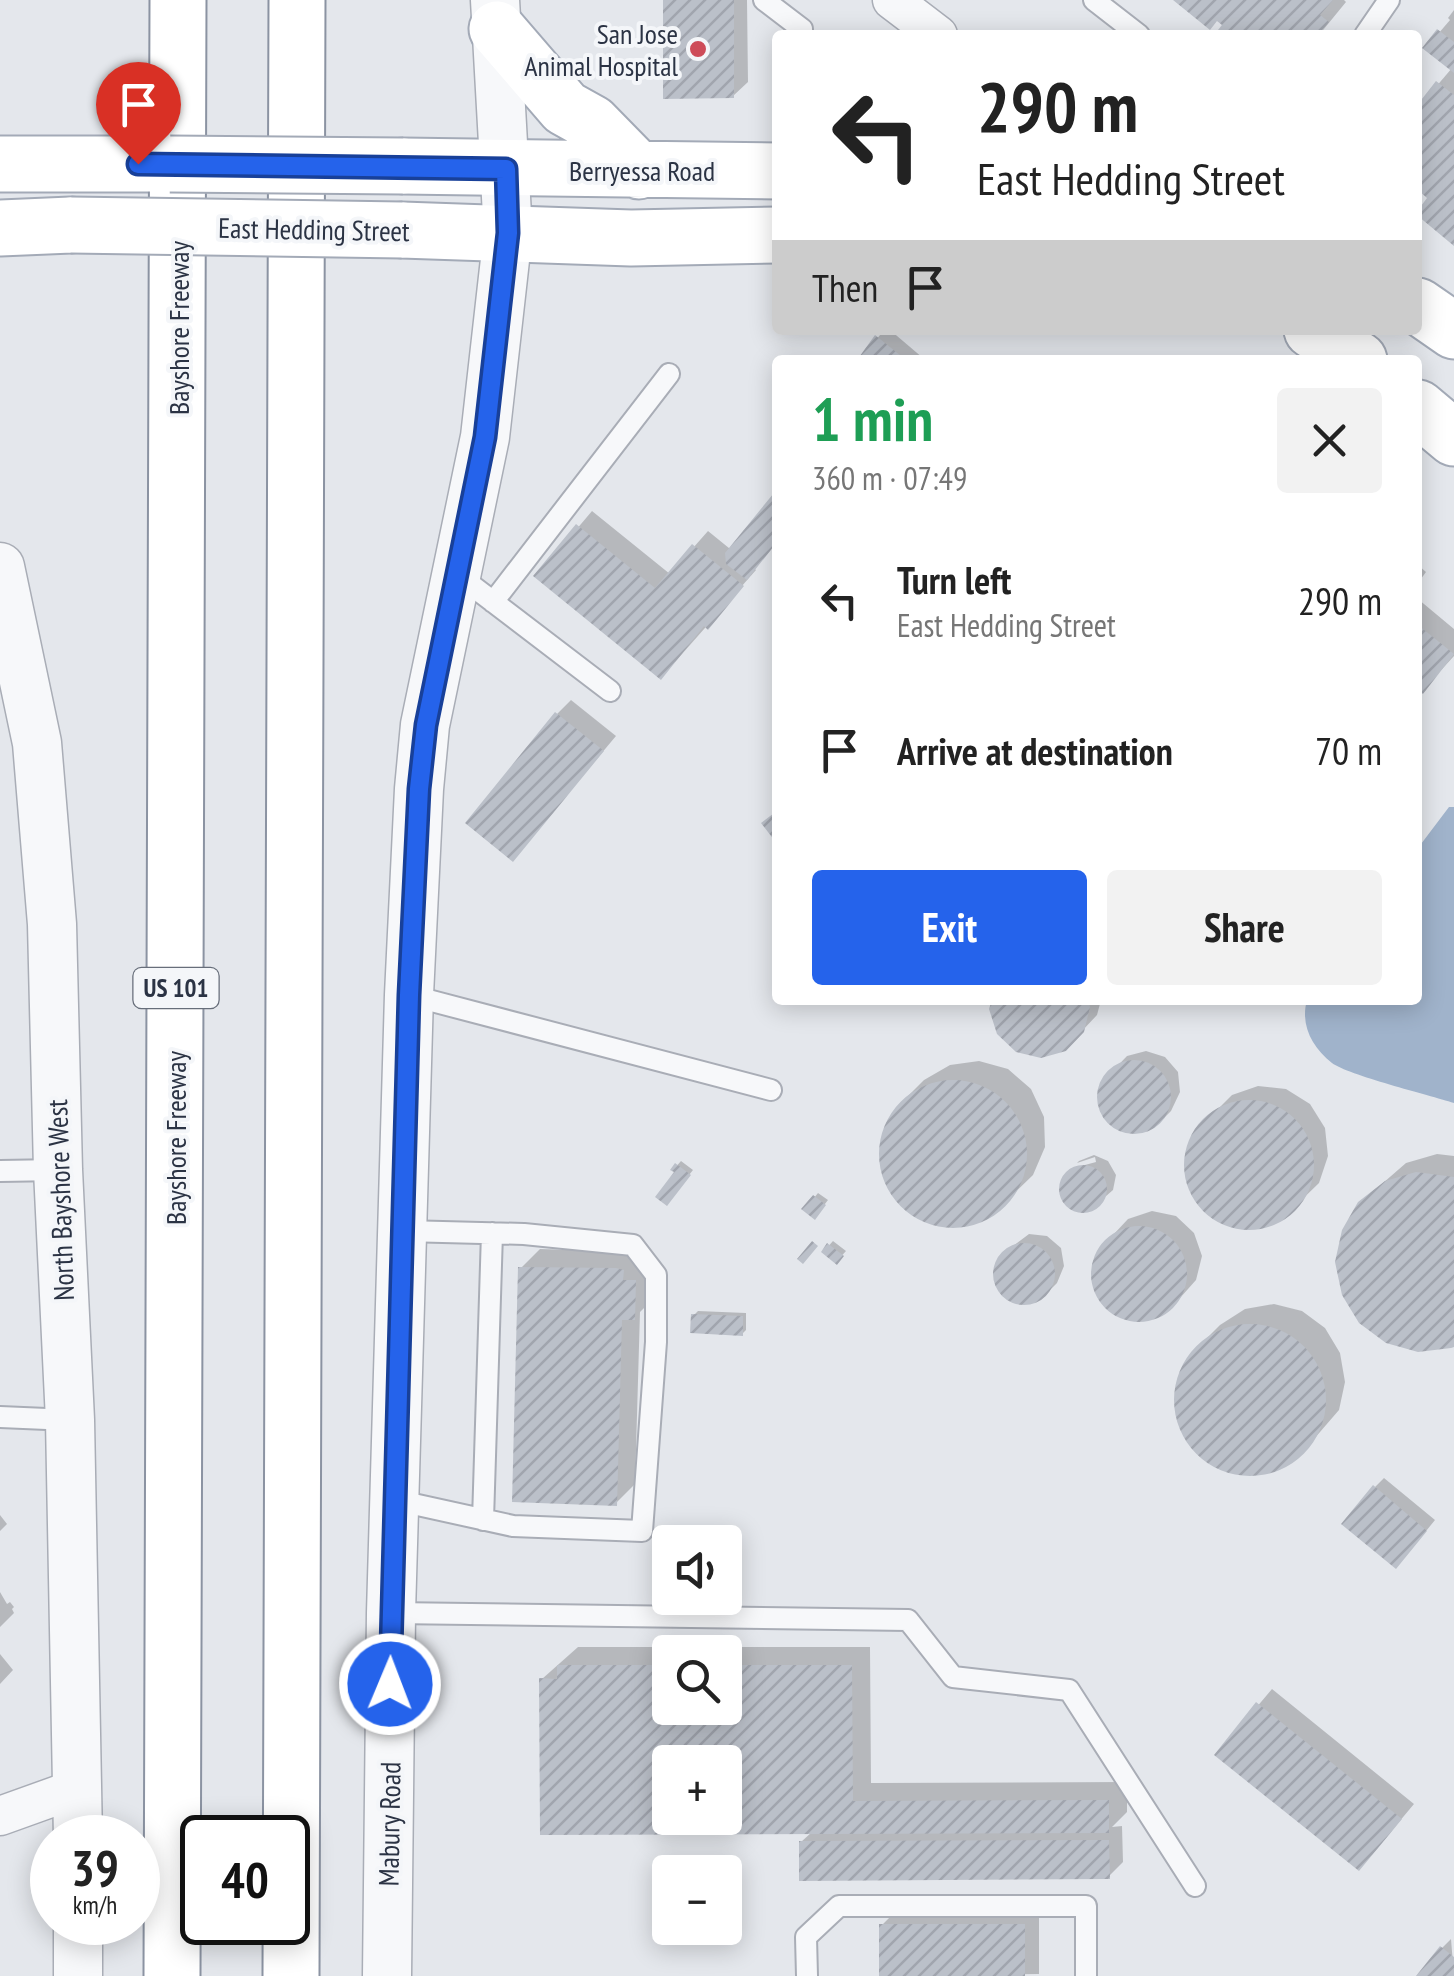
<!DOCTYPE html>
<meta charset="utf-8">
<style>
:root{--surface:#fff;--page:#f2f2f2;--text:#222;--muted:#767676;--accent:#2563eb}
body{margin:0;font-family:"PT Sans Narrow",sans-serif;background:var(--page);color:var(--text);height:100vh;display:flex;flex-direction:column;font-size:38px;white-space:nowrap}
*{box-sizing:border-box;margin:0}
p{font-size:32px;color:var(--muted)}
.icon{flex:none;width:55px;height:55px;fill:none;stroke:currentColor;stroke-width:2;stroke-linecap:round;stroke-linejoin:round}
.map{position:relative;flex:1;overflow:hidden}
.drawer{position:absolute;left:772px;top:355px;width:650px;height:650px;display:flex;flex-direction:column;background:var(--surface);border-radius:10px;box-shadow:0 5px 25px #0003}
.drawer>*{flex:none}
.guide{position:absolute;left:772px;top:30px;width:650px;height:305px;border-radius:10px;box-shadow:0 5px 25px #0003;background:#fff;color:var(--text);overflow:hidden}
.tools{position:absolute;left:652px;top:1525px;display:grid;gap:20px}
.tools a{display:grid;place-items:center;width:90px;height:90px;border-radius:10px;background:var(--surface);box-shadow:0 5px 25px #0003;font-size:50px}
.speed{position:absolute;left:30px;top:1815px;display:flex;gap:20px;font-size:50px;font-weight:700;text-align:center}
.speed>*{display:grid;place-content:center;width:130px;height:130px;border-radius:50%;background:var(--surface);box-shadow:0 5px 25px #0003;line-height:1}
.speed small{font-size:25px;font-weight:400}
.speed .limit{border:5px solid #111;border-radius:15px;background:#fff;color:#111}
.pin{position:absolute;display:grid;place-items:center;width:85px;height:85px;color:#fff;margin:-102px -42px;border-radius:50% 50% 50% 0;rotate:-45deg;box-shadow:0 0 10px #0007}
.pin .icon{rotate:45deg}
.me{position:absolute;width:110px;margin:-55px;rotate:1deg;stroke-linejoin:round;filter:drop-shadow(0 0 8px #0008)}
.turn{display:flex;align-items:center;gap:35px;height:210px;padding:0 40px;font-size:45px}
.turn .icon{width:130px;height:130px;stroke-width:2.5}
.turn b{display:block;font-size:70px;line-height:85px}
.then{display:flex;align-items:center;height:95px;padding:0 40px;background:#0003;gap:20px;font-size:38px}
.round{display:grid;place-items:center;flex:none;width:105px;height:105px;border-radius:10px;background:var(--page)}
.head{display:flex;align-items:center;justify-content:space-between;height:170px;padding:0 40px}
h1{font-size:60px;font-weight:700;line-height:75px;color:#1e9e55}
.action{display:flex;gap:20px;margin-top:auto;padding:20px 40px}
.action a{flex:1;height:115px;border-radius:10px;background:var(--accent);color:#fff;font-size:40px;font-weight:700;line-height:115px;text-align:center}
.action a+a{background:var(--page);color:var(--text)}
ul{padding:0;list-style:none}
li{display:flex;align-items:center;gap:30px;height:150px;padding:0 40px}
li div{flex:1}
li b{display:block;font-size:38px}
li em{font-style:normal}
.map>svg:first-child{display:block}
</style>
<div class="map">
<svg width="1454" height="1976" viewBox="0 0 1454 1976">
<defs>
<pattern id="building-hatch" width="6" height="6" patternUnits="userSpaceOnUse" patternTransform="scale(2.5)"><rect width="6" height="6" fill="#bbc0c9"/><path d="M-1 1l2-2M0 6l6-6M5 7l2-2" fill="none" stroke="#a1a5ae"/></pattern>
</defs>
<rect width="100%" height="100%" fill="#e4e7ec"/>
<path fill="#a0b3cb" d="M1449 807H1454V1103C1429 1095 1348 1075 1332 1063 1312 1047 1300 1025 1307 1000H1418V848Z"/>
<path fill="#0003" fill-rule="evenodd" d="M665 0H747L748 82 733 96Z
M1177 0H1344L1346 2 1319 35H1220L1225 25Z
M1454 10V243L1431 198 1418 187V108L1452 68 1426 48 1450 20 1448 18Z
M884 330H890L923 358 860 360Z
M592 511 670 574 708 531 756 570 675 662 537 576Z
M1418 565 1426 572 1418 583Z
M1418 599 1454 629V656L1423 690 1418 686Z
M571 700 616 736 513 859 557 714Z
M994 1000H1101L1097 1015 1065 1049Z
M1146 1051 1165 1057 1178 1072 1180 1092 1171 1111 1161 1121 1143 1132 1124 1131 1107 1120 1099 1101 1102 1082 1127 1056Z
M979 1061 1008 1069 1031 1089 1044 1117 1045 1147 1033 1175 991 1216 963 1226 933 1223 906 1209 888 1185 881 1155 887 1125 904 1100 924 1080 950 1065Z
M1258 1086 1286 1089 1310 1104 1325 1128 1328 1156 1319 1183 1283 1218 1256 1228 1228 1225 1205 1209 1190 1185 1187 1157 1196 1131 1232 1095Z
M1437 1154 1454 1156V1344L1360 1203 1406 1163Z
M1094 1155 1108 1161 1116 1175 1113 1190 1090 1210 1075 1209 1064 1200 1061 1185 1070 1169 1096 1162 1095 1157 1077 1163 1079 1161Z
M681 1161 693 1170 670 1199 677 1172 674 1169Z
M818 1193 828 1200 818 1213 805 1209Z
M1152 1211 1176 1216 1194 1233 1202 1256 1196 1280 1180 1298 1165 1313 1141 1321 1118 1316 1100 1300 1092 1277 1097 1253 1113 1235 1128 1219Z
M1029 1234 1047 1236 1061 1248 1064 1266 1057 1283 1047 1293 1031 1303 1013 1301 999 1289 995 1271 1002 1254Z
M833 1241 846 1251 837 1261 824 1251Z
M540 1249 642 1252 653 1299 640 1312 635 1484 616 1503 521 1268Z
M1274 1304 1302 1311 1325 1328 1340 1353 1345 1382 1339 1410 1301 1454 1276 1469 1248 1474 1220 1468 1196 1450 1181 1426 1176 1397 1183 1369 1200 1345 1220 1325 1245 1309Z
M698 1311 746 1313V1330L742 1334 694 1315Z
M1384 1478 1435 1520 1405 1557 1375 1487Z
M0 1515 7 1524 0 1531Z
M0 1592 7 1604 10 1602 14 1607 12 1609 14 1613 0 1627Z
M578 1647H870L871 1783 1127 1782V1812L1112 1827 1122 1826 1123 1862 1109 1876 801 1842 812 1832 542 1833V1679ZM670 1652H725V1708H670ZM670 1762H725V1818H670Z
M0 1654 13 1670 0 1684Z
M1272 1689 1414 1804 1373 1853 1217 1754Z
M896 1911H1039V1974L881 1976V1926Z
M1451 1939 1454 1976H1420L1442 1948Z"/>
<path fill="url(#building-hatch)" fill-rule="evenodd" d="M663 0H734V98L663 99Z
M1173 0H1333L1320 15 1329 22 1318 35H1214L1222 25 1217 21 1210 30Z
M1437 29 1454 42V73L1422 48Z
M1436 81 1454 95V246L1418 216V210L1427 198 1418 190V104Z
M875 335 906 360H857Z
M778 488V541L747 580 726 564 725 553Z
M576 524 655 588 692 544 744 586 708 630 704 626 661 680 533 576Z
M1418 625 1454 654 1423 694 1418 689Z
M555 712 604 751 513 862 465 823Z
M778 810V845L761 823Z
M992 1000H1088L1090 1007 1084 1032 1066 1051 1041 1058 1016 1052 997 1034 989 1009Z
M1097 1097a37 37 0 1 1 74 0a37 37 0 1 1-74 0Z
M879 1154a74 74 0 1 1 148 0a74 74 0 1 1-148 0Z
M1184 1165a65 65 0 1 1 130 0a65 65 0 1 1-130 0Z
M675 1163 691 1175 667 1206 655 1197 674 1172 670 1170Z
M1059 1189a24 24 0 1 1 48 0a24 24 0 1 1-48 0Z
M1416 1172 1454 1177V1347L1451 1348 1418 1352 1386 1343 1359 1323 1342 1295 1335 1262 1342 1230 1358 1202 1385 1181Z
M813 1195 826 1205 815 1220 801 1209Z
M1091 1274a48 48 0 1 1 96 0a48 48 0 1 1-96 0Z
M812 1241 818 1246 803 1264 797 1259Z
M993 1274a31 31 0 1 1 62 0a31 31 0 1 1-62 0Z
M827 1243 844 1256 837 1265 821 1252Z
M518 1267 616 1268 624 1270 623 1280H636L635 1320H622L617 1506 512 1502Z
M691 1314 743 1316V1336L690 1333Z
M1174 1400a76 76 0 1 1 152 0a76 76 0 1 1-152 0Z
M1373 1485 1427 1531 1396 1569 1341 1524Z
M557 1665H670V1708H725V1665H852L853 1801 1109 1800V1833L540 1835 539 1678 557 1679ZM670 1762H725V1818H670Z
M1256 1702 1402 1819 1359 1871 1214 1755Z
M1109 1840 1110 1879 799 1881V1841Z
M879 1924H1025V1976H879Z
M1440 1946 1454 1957V1976H1416Z"/>
<g fill="none" stroke-linecap="round" stroke-linejoin="round">
<g stroke="#a9adb6" stroke-width="24">
<path id="service" d="M764 0 802 29V35
M1094 0 1139 35
M1365 35 1389 0
M458 575 610 691
M493 602 669 374
M409 995 771 1090
M0 1171 58 1170
M0 1417 70 1420
M395 1500 513 1526 642 1531 656 1342V1275L633 1245 524 1234 404 1231
M483 1520 492 1233
M391 1613 908 1620 953 1677 1069 1690 1195 1886
M807 1976 806 1937 839 1906H1086V1976"/>
</g>
<g stroke="#a9adb6" stroke-width="41">
<path id="minor" d="M892 0 938 35
M0 1816 78 1788"/>
</g>
<g stroke="#a9adb6" stroke-width="51">
<path id="tertiary" d="M0 567 37 743 52 924 58 1170 70 1420 78 1838
M78 1922V1976
M387 1976 391 1613 409 995 419 789 425 725 485 437 508 233 495 0"/>
</g>
<g stroke="#a3aab7" stroke-width="59">
<path id="primary" d="M497 29 565 108 592 123 639 171
M0 164H170
M403 166 778 171
M0 228 71 225
M402 230 631 238 778 235
M1418 306 1454 331
M1312 330 1359 360
M1418 408 1454 438"/>
</g>
<g stroke="#8b93a2" stroke-width="59">
<path id="motorway" d="M172 1976 178 0
M291 1976 297 0"/>
</g>
<use href="#service" stroke="#f7f8fa" stroke-width="20"/>
<use href="#minor" stroke="#f7f8fa" stroke-width="38"/>
<use href="#tertiary" stroke="#f7f8fa" stroke-width="48"/>
<use href="#primary" stroke="#fff" stroke-width="55"/>
<use href="#motorway" stroke="#fff" stroke-width="55"/>
<g stroke="#a3aab7" stroke-width="59" stroke-linecap="butt">
<path id="primary-bridge" d="M170 164 403 166
M71 225 402 230"/>
</g>
<use href="#primary-bridge" stroke="#fff" stroke-width="55"/>
</g>
<g fill="none" stroke-linecap="round" stroke-linejoin="round">
<g stroke="#184099" stroke-width="25">
<path id="route" d="M138 164 506 169 508 233 485 437 426 725 419 789 409 995 390 1684"/>
</g>
<use href="#route" stroke="#2563eb" stroke-width="18"/>
</g>
<circle fill="#ce4c59" stroke="#f4f6f9" stroke-width="4" cx="698" cy="49" r="10"/>
<g text-anchor="middle" dominant-baseline="central" stroke-width="8" stroke-linejoin="round" paint-order="stroke">
<rect fill="#f4f6f9" stroke="#676e7a" stroke-width="2.5" x="133.5" y="968" width="85" height="40" rx="8"/>
<g font-size="25" font-weight="bold" fill="#2b3344">
<text x="176" y="988">US 101</text>
</g>
<g font-size="28" fill="#2b3344" stroke="#f4f6f9" text-anchor="end">
<text x="678" y="33">San Jose<tspan x="678" dy="32">Animal Hospital</tspan></text>
</g>
<g font-size="28" fill="#2b3344" stroke="#f4f6f9">
<text x="642" y="170">Berryessa Road</text>
<text transform="translate(314 229) rotate(1)">East Hedding Street</text>
<text transform="translate(178 328) rotate(-90)">Bayshore Freeway</text>
<text transform="translate(175 1138) rotate(-90)">Bayshore Freeway</text>
<text transform="translate(60 1200) rotate(-92)">North Bayshore West</text>
<text transform="translate(389 1824) rotate(-89)">Mabury Road</text>
</g>
</g>
</svg>
<div class="tools">
<a><svg class="icon" aria-label="sound" viewBox="0 0 24 24"><path d="M4 9h4l5-4v14l-5-4H4zM17 9q2 3 0 6"/></svg></a>
<a><svg class="icon" aria-label="search" viewBox="0 0 24 24"><circle cx="10" cy="10" r="6"/><path d="M15 15l6 6"/></svg></a>
<a>+</a>
<a>−</a>
</div>
<div class="speed"><div>39<small>km/h</small></div><div class="limit">40</div></div>
<div class="pin" style="left:138px;top:164px;background:#d93025"><svg class="icon" aria-label="arrive" viewBox="0 0 24 24"><path d="M6 21V4h12l-3 4 3 4H6"/></svg></div>
<svg class="me" style="left:390px;top:1684px" viewBox="-20 -20 40 40"><circle r="17" fill="#2563eb" stroke="#fff" stroke-width="3"/><path d="M0-11L8 9 0 5-8 9z" fill="#fff"/></svg>
<div class="guide">
<div class="turn"><svg class="icon" aria-label="left" viewBox="0 0 24 24"><path d="M17 20v-9H6M10 6l-5 5 5 5"/></svg><div><b>290 m</b>East Hedding Street</div></div>
<div class="then">Then<svg class="icon" aria-label="arrive" viewBox="0 0 24 24"><path d="M6 21V4h12l-3 4 3 4H6"/></svg></div>
</div>
<section class="drawer">
<div class="head"><div><h1>1 min</h1><p>360 m · 07:49</p></div><a class="round"><svg class="icon" aria-label="close" viewBox="0 0 24 24"><path d="M6 6l12 12M18 6L6 18"/></svg></a></div>
<ul>
<li><svg class="icon" aria-label="left" viewBox="0 0 24 24"><path d="M17 20v-9H6M10 6l-5 5 5 5"/></svg><div><b>Turn left</b><p>East Hedding Street</p></div><em>290 m</em></li>
<li><svg class="icon" aria-label="arrive" viewBox="0 0 24 24"><path d="M6 21V4h12l-3 4 3 4H6"/></svg><div><b>Arrive at destination</b></div><em>70 m</em></li>
</ul>
<div class="action"><a>Exit</a><a>Share</a></div>
</section>
</div>
